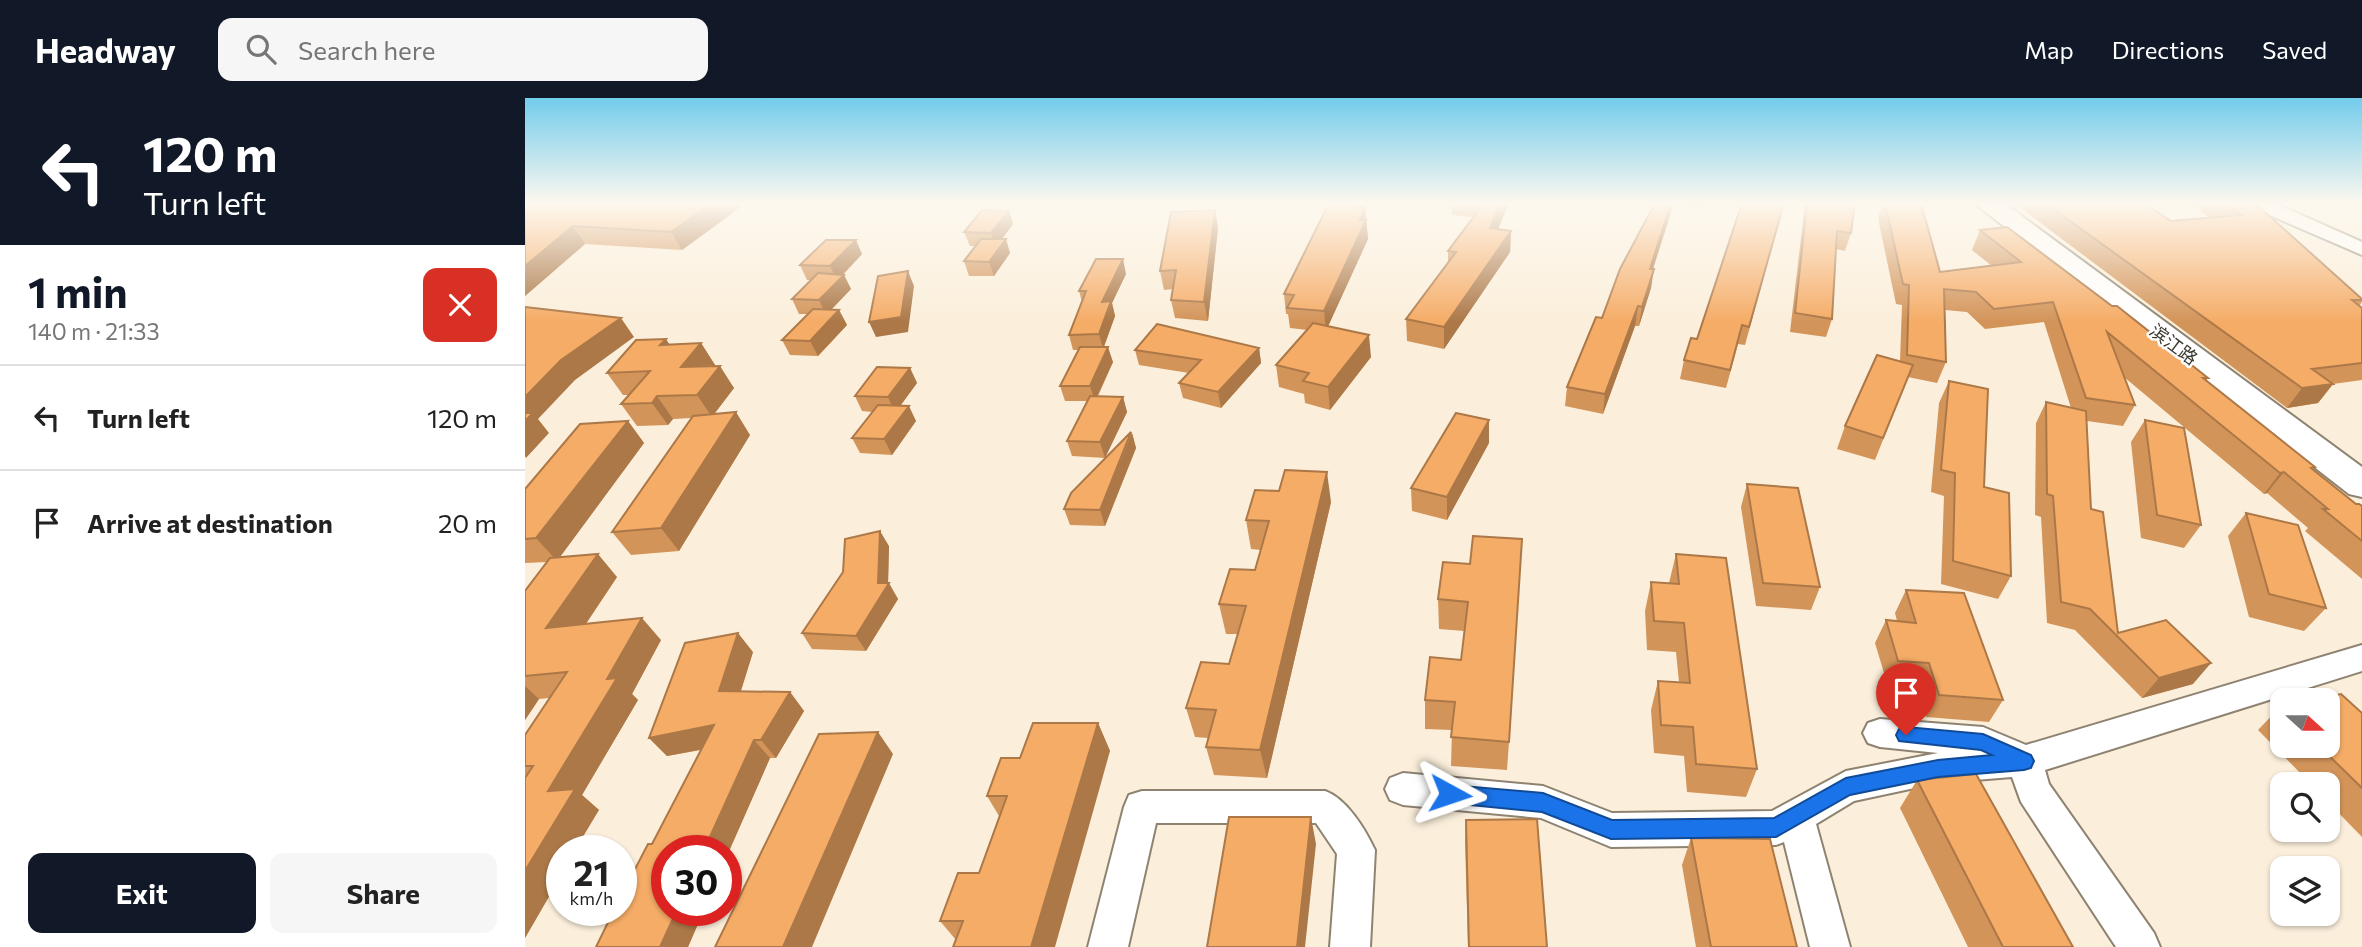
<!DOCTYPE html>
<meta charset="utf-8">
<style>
:root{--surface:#fff;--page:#f6f6f6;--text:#222;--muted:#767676;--line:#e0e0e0;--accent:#111827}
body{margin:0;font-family:Commissioner,"Noto Sans SC",sans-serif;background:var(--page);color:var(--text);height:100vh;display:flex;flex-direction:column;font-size:26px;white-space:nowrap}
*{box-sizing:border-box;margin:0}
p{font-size:23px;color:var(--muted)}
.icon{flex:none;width:38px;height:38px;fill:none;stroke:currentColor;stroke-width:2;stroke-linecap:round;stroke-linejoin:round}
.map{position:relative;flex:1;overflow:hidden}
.drawer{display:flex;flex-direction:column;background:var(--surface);width:525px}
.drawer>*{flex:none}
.banner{background:#111827;color:#fff;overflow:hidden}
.needle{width:46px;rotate:111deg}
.fabs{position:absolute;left:1745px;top:590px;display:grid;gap:14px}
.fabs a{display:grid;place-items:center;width:70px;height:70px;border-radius:14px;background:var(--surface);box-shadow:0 2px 5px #0004;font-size:35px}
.speed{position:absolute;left:21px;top:737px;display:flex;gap:14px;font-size:35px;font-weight:700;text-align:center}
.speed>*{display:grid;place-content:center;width:91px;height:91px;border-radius:50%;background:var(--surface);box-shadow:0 2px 5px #0004;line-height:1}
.speed small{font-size:18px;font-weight:400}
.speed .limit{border:10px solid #d22;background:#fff;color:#111}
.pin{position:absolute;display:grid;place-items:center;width:60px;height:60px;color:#fff;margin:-72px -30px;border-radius:50% 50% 50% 0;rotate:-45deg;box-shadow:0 0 7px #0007}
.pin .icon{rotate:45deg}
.me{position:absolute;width:77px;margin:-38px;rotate:95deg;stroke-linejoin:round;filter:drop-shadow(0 0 5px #0008)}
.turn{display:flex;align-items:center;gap:24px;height:147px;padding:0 28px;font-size:32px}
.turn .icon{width:91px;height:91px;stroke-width:2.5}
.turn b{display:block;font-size:49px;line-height:60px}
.round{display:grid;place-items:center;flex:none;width:74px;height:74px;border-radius:14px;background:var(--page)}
.headline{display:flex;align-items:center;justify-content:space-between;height:119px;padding:0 28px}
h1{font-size:42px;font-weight:700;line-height:52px;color:var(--accent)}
.cta{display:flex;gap:14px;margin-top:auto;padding:14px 28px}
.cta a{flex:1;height:80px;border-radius:14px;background:var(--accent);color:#fff;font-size:28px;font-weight:700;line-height:80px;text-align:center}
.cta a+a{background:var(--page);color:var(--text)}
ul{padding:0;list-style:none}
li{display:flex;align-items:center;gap:21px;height:105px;padding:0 28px;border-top:2px solid var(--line)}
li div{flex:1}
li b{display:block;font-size:26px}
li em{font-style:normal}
header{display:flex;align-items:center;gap:42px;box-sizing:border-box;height:98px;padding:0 35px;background:var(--accent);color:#fff}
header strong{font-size:33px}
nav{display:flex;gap:38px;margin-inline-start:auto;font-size:24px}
.search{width:490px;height:63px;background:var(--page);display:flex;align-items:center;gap:18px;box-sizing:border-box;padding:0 24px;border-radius:14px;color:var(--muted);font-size:26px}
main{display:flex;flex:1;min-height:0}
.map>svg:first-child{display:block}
</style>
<header>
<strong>Headway</strong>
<div class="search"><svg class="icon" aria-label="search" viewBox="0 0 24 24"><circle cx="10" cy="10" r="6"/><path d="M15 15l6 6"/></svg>Search here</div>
<nav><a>Map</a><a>Directions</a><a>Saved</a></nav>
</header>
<main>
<section class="drawer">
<div class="banner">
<div class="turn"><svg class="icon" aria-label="left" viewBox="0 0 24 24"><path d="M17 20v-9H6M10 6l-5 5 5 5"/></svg><div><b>120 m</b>Turn left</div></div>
</div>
<div class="headline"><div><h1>1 min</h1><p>140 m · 21:33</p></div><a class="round" style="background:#d93025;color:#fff"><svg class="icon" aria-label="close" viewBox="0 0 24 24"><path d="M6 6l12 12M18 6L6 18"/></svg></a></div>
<ul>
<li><svg class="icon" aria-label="left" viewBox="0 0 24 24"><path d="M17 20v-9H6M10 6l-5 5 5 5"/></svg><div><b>Turn left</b></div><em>120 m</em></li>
<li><svg class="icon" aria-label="arrive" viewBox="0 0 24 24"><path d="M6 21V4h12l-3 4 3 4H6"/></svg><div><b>Arrive at destination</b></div><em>20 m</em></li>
</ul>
<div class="cta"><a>Exit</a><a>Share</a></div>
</section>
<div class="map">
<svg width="1837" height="849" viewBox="0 0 1837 849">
<rect width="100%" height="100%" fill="#fbefdb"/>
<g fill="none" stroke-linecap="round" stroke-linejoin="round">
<g stroke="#8e8371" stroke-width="4">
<path id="street" d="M1724 105H1749L1837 144V157L1726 109Z
M1837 547V573L1520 672 1524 686 1629 835 1635 849H1591L1496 704 1487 679 1413 685 1329 703 1291 726 1325 849H1285L1259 744 1251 747 1086 749 1016 720 878 707 865 702 860 691 865 680 878 675 1018 688 1087 715 1247 713 1321 673 1413 655 1355 649 1343 645 1338 635 1343 625 1355 621 1458 629 1501 647Z
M617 693H800C822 701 840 731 850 752L845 849H805L812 756 791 725H631L603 849H563L599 709 604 697Z"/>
</g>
<g stroke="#8e8371" stroke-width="4">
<path id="secondary" d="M1449 105H1479L1837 369V399L1824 396Z"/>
</g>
<use href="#street" fill="#fff" fill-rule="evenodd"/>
<use href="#secondary" fill="#fff" fill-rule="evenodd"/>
</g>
<path fill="#d39459" d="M0 105H221L157 152 60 146 0 198Z
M804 105H842L839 110H840L843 141 803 228 846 259 805 312 780 305 779 296 754 289 751 267 782 232 765 230 763 216H761L759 196Z
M928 105H984L973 131 986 133 985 154 919 251 882 243 881 221 923 165V153L949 119 927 117Z
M1130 105H1177L1175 110 1149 105 1128 171 1126 190 1114 228H1110L1078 316 1040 308 1042 289 1077 220Z
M1259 105 1220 247 1213 246 1201 290 1155 281 1159 262Z
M1280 105H1330L1326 135 1320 153 1311 151 1307 221 1301 239 1265 234Z
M1358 105H1404L1396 106 1415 174 1467 168 1447 152 1455 132 1683 280 1681 283 1831 406 1837 408V481L1780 433 1783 430 1742 395 1739 396 1599 279 1610 307 1598 328 1562 323 1566 411 1593 535 1668 586 1617 600 1550 532 1522 525 1516 419 1510 417 1511 325 1521 304 1546 310 1519 224 1460 231 1442 214 1420 212 1421 264 1412 285 1383 279 1350 362 1312 351 1320 328 1375 263 1377 207 1371 206 1353 120Z
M1489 105H1619L1646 123 1685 120 1665 105H1730L1837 201V204L1834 208 1837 210V282L1808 286 1793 305 1762 310Z
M1827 105H1837V111Z
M484 113 488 126 477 141 485 155 469 178H444L439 163 450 148H445L439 134Z
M693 130 683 223 650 220 646 202 648 191 639 192 635 173Z
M337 156 318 177H319L326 191 306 212H314L322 227 293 258 265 257 257 242 283 216H274L267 201 287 182H282L275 167Z
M601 176 587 205 590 218 579 249 588 264 573 298 598 299 602 314 580 360 547 358 542 343 562 303H540L535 288 553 252H548L544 237 557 204 554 193Z
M176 245 190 267 209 290 189 316 225 337 154 453 106 457 87 434 166 320 148 321 143 327 112 328 96 306 104 297H98L82 275 144 247Z
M734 250 736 265 696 310 658 300 654 285 664 275 614 267 610 252Z
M385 270 392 285 375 308 391 323 367 357 335 355 327 340 347 314 337 313 330 298Z
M1424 283 1486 478 1473 501 1416 486 1419 398 1406 394 1414 305Z
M1620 322 1676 427 1659 450 1616 440 1606 344Z
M103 323 119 345 35 459 92 479 61 526 136 542 107 596 113 602 57 697 74 712 37 752V776L0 840V637L24 600 14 601 0 622V493L22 464 0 465V391Z
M607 335 611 350 580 428 545 427 539 411Z
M964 345 922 422 887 413 886 390Z
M1222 386 1295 489 1286 512 1231 508 1216 409Z
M806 404 742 680 689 677 681 649 683 640 670 639 661 610 704 566 713 536H701L694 506 730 472 736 452 726 451 721 422Z
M1721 415 1801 510 1779 533 1724 519 1703 438Z
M364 448 363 485 373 501 341 553 287 551 277 535Z
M1151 456 1232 671 1221 699 1162 694 1159 658 1129 655 1126 612 1133 583 1154 584 1151 554 1122 552 1120 513 1126 484 1144 485Z
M945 466 984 644 982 672 926 668 927 632 900 631V602L936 562 939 533 914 531 913 501Z
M1381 492 1478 602 1464 624 1401 619 1392 588 1362 585 1350 545 1361 522 1372 523 1370 515Z
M228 554 216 593 265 594 279 613 251 660H245L201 760V752L179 812 163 849H71L127 746 176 652 142 658 124 640Z
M1755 609H1757V648H1802L1837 615V739L1802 703V686H1786L1733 632Z
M573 625 585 653 431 842 415 823 454 775 474 718 462 698 495 660Z
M1392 682 1548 849H1443L1375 710Z
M941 722 1022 849H943L940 743Z
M1166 740 1272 849H1171L1157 767Z"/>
<path fill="#ac7848" d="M187 105H221L157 152 146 134Z
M829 105H842L828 128 826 109Z
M976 105H984L965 150V130Z
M1146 105H1149L1122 189 1125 171Z
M840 110 843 141 801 233 799 213Z
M690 112 693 130 683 223 679 204Z
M484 113 488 126 471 149 466 135Z
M48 128 60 146 0 198V168Z
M986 133 985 154 919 251V229Z
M481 141 485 155 469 178 464 164Z
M331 142 337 156 312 182 305 168Z
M598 161 601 176 587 205 590 218 578 251 574 236 577 204Z
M1129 171 1126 190 1114 228 1117 209Z
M383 173 389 188 383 234 351 239 344 224Z
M319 177 326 191 301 217 294 202Z
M1113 208 1110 228 1078 316 1080 296Z
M314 212 322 227 293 258 285 243Z
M96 220 109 239 50 282 13 321 24 335 1 360 0 358V299L36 262Z
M844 237 846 259 805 312 803 289Z
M141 241 155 263 135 247Z
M176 245 190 267 156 269Z
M583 249 588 264 570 303 565 288Z
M734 250 736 265 696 310 693 294Z
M195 268 209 290 187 319 172 297Z
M385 270 392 285 370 315 363 299Z
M1808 286 1793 305 1762 310 1777 290Z
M132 298 148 321 143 327 127 305Z
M598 299 602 314 580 360 575 344Z
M384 308 391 323 367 357 359 341Z
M211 314 225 337 154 453 136 430Z
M964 322V345L922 422V399Z
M103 323 119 345 32 463 11 440Z
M607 335 611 350 580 428 575 412Z
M802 374 806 404 742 680 735 652Z
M1759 374 1742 395 1739 396 1755 375Z
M355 433 364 448 363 487 364 485 373 501 341 553 331 538 353 485Z
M73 456 92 479 43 552 21 530Z
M117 520 136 542 107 596 113 602 57 697 74 712 50 752H37V776L0 840V773L23 693 82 581Z
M213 535 228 554 210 611 194 593Z
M1686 565 1668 586 1617 600 1634 580Z
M0 588 14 601 0 622Z
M265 594 279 613 251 660 236 642Z
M573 625 585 653 530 849H506Z
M189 627 205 646 142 658 124 640Z
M353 634 368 656 287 849H258Z
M229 642 245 660 201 760V752H179Z
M786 719 791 746 780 849H772Z
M152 812H179L163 849H135Z"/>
<path fill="#f5ac67" stroke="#ac7848" stroke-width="2" d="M0 105H187L146 134 48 128 0 168Z
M804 105H829L826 109 840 110 835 122H841L799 213 762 210 769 197 759 196Z
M951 105H976L965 130 986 133 919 229 881 221 931 154 923 153 956 109H949Z
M1130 105H1146L1125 171H1129L1117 209 1113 208 1080 296 1042 289 1071 219 1077 220 1095 171Z
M1217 105H1259L1224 229 1217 227 1205 272 1159 262 1166 240 1172 241Z
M1282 105H1330L1326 135 1312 133 1307 221 1270 215Z
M1360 105H1396L1415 174 1496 164 1455 132 1482 129 1587 208H1592L1683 280H1678L1790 369 1786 370 1831 406H1834L1837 408V443L1798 411H1803L1759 374 1755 375 1582 234 1610 307 1561 300 1528 204 1469 211 1451 194 1419 191 1421 264 1382 257 1384 187 1378 186Z
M1520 105H1619L1646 123 1716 117 1699 105H1730L1837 201V202H1827L1837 210V265L1787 271 1808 286 1777 290Z
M457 112 484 113 466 135 439 134Z
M690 112 679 204 646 202 651 172 635 173 646 114Z
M456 141H481L464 164 439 163Z
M301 142H331L305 168 275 167Z
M571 161H598L577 204 586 203 574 236 544 237 561 193H554Z
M383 173 376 219 344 224 353 178Z
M293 175 319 177 294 202 267 201Z
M0 209 96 220 36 262 0 299Z
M288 211 314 212 285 243 257 242Z
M788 225 844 237 803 289 778 283 784 275 751 267Z
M632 226 734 250 693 294 654 285 676 262 610 252Z
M141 241 135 247 176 245 156 269 195 268 172 297 132 298 127 305 96 306 125 273 82 275 111 242Z
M555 249H583L565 288H535Z
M1352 257 1388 267 1358 340 1320 328Z
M352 269 385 270 363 299 330 298Z
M1424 283 1463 291 1459 389 1484 395 1486 478 1428 463 1430 375 1416 372Z
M565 298 598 299 575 344 542 343Z
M1521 304 1561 313 1566 411 1578 414 1593 535 1641 522 1686 565 1634 580 1565 511 1536 504 1528 398 1522 396Z
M353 307 384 308 359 341 327 340Z
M211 314 136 430 87 434 168 318Z
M0 315H8L0 323Z
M931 315 964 322 922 399 886 390Z
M1620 322 1659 330 1676 427 1632 417Z
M103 323 11 440 0 441V391L55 326Z
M606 334 575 412 539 411 546 395Z
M760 372 802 374 735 652 681 649 691 612 661 610 676 564 704 566 721 508 694 506 705 471 730 472 744 423 721 422 730 392 754 393Z
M1222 386 1273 390 1295 489 1238 485Z
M1721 415 1773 427 1801 510 1744 496Z
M355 433 353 485H364L331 538 277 535 318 474 320 441Z
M948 438 997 441 984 644 926 639 930 604 900 602 905 559 936 562 943 504 913 501 918 464 945 466Z
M73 456 21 530 117 520 82 581 92 580 23 693 50 691 0 773V680L8 668H0V637L42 574 0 578V493L25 460Z
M1151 456 1201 460 1232 671 1171 666 1168 629 1136 627 1133 583 1165 585 1159 525 1129 523 1126 484 1154 486Z
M1381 492 1439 495 1478 602 1414 597 1404 565 1373 563 1361 522 1391 525Z
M213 535 194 593 265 594 236 642H229L179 752H142V812H152L135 849H71L89 812H96V798L123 746H127L189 627 124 640 160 545Z
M1816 596 1837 615V690L1794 648H1802V602H1787Z
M508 625H573L506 849H428L438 823H415L433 775H454L482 698H462L476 660H495Z
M353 634 258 849H190L294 636Z
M1451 676 1548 849H1478L1392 682Z
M704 719H786L772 849H682Z
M1012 721 1022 849H944L941 722Z
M1166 740 1245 741 1272 849H1186Z"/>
<linearGradient id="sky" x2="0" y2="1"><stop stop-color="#73ccec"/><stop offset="0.47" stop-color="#fdf8ef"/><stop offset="1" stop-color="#fdf8ef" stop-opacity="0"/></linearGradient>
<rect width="1837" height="224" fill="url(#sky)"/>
<path fill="#1a73e8" stroke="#114b97" stroke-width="2" d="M1381 629 1458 636 1506 657 1509 663 1506 670 1499 672 1413 679 1325 697 1251 739 1086 741 1017 714 925 705 918 702 915 696 918 689 925 687 1018 695 1087 722 1249 720 1321 680 1413 662 1467 657 1456 652 1374 643 1371 637 1374 631Z"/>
<g text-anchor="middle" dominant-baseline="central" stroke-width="5" stroke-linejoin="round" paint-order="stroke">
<g font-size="18" fill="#3c372f" stroke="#fff">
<text transform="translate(1649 246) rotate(37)">滨江路</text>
</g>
</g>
</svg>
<div class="fabs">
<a><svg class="needle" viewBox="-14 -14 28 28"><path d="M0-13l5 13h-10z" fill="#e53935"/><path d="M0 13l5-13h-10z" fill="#767676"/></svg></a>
<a><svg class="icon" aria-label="search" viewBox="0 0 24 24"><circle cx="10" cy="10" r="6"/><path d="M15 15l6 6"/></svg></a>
<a><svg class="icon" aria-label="layers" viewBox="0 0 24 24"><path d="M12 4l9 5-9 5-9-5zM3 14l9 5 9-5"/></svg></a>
</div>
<div class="speed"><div>21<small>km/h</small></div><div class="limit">30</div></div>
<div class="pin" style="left:1381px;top:637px;background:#d93025"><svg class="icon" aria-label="arrive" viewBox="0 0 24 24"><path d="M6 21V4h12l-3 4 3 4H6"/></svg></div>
<svg class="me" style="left:925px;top:696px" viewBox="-20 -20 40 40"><path d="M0-17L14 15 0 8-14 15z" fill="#1a73e8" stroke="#fff" stroke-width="4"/></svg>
</div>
</main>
